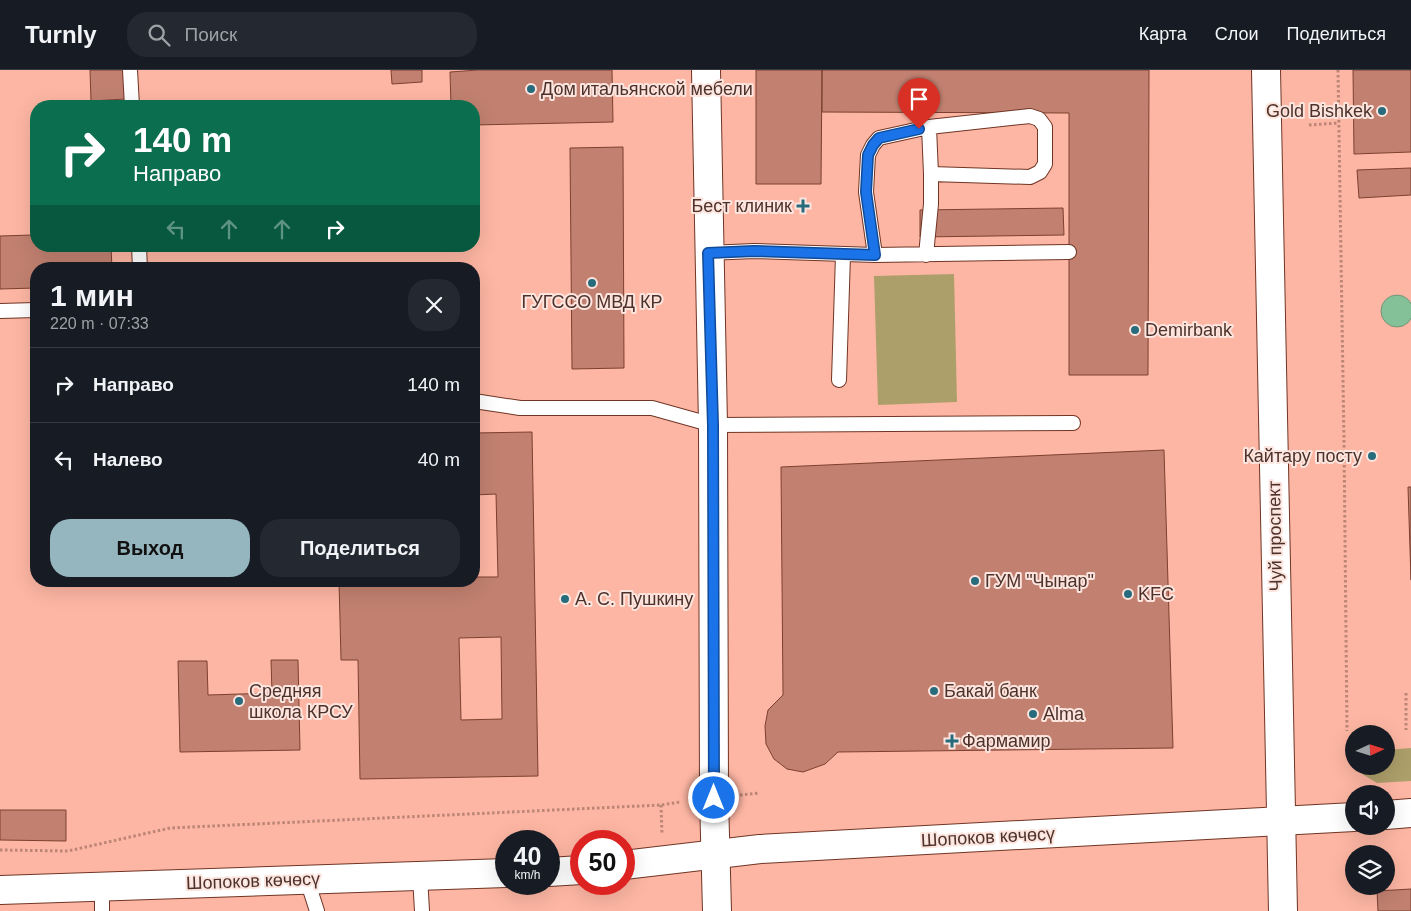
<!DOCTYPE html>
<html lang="ru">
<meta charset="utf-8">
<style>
:root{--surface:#171b24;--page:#242831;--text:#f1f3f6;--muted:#9ea1a6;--line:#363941;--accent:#96b6bf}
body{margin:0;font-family:Arial,sans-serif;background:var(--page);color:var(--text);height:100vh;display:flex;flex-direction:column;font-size:19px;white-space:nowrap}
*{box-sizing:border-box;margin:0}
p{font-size:16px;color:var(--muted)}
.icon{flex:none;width:28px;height:28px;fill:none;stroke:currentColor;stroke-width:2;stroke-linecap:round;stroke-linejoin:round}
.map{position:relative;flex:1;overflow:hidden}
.drawer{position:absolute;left:30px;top:192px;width:450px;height:325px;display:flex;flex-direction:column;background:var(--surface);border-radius:20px;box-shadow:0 5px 20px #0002}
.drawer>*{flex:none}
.guide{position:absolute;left:30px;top:30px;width:450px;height:152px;border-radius:20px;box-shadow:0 5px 20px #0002;background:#0b6e4f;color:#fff;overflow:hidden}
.needle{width:32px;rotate:86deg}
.buttons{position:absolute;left:1345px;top:655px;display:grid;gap:10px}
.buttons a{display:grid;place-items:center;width:50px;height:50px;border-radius:50%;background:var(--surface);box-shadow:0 5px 20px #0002;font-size:25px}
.speed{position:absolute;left:495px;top:760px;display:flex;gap:10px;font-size:25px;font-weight:700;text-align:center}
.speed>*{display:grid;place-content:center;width:65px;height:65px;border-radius:50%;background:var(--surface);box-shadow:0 5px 20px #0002;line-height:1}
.speed small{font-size:12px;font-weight:400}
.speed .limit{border:8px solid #d22;background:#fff;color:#111}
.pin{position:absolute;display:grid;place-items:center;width:42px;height:42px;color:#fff;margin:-51px -21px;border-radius:50% 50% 50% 0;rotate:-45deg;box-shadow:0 0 5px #0007}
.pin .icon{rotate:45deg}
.me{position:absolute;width:55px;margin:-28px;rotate:0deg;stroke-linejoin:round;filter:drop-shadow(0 0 4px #0008)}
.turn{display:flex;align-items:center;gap:18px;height:105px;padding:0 20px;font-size:22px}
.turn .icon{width:65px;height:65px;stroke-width:2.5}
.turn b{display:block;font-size:35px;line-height:42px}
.lanes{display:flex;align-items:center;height:48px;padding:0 20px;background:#0003;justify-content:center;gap:25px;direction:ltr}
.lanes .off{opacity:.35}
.round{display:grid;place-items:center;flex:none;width:52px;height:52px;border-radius:20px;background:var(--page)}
.summary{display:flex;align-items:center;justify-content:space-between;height:85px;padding:0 20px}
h1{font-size:30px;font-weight:600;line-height:38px}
.button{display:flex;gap:10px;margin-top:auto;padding:10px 20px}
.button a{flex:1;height:58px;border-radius:20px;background:var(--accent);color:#111;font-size:20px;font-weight:600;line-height:58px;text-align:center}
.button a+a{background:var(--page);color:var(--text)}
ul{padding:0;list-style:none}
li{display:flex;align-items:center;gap:15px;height:75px;padding:0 20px;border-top:1px solid var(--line)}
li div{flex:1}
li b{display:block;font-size:19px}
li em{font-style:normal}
header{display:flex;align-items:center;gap:30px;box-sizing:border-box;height:70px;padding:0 25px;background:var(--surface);border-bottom:1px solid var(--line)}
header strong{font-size:24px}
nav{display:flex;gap:28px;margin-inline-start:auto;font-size:18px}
.search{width:350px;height:45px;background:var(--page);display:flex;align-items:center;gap:12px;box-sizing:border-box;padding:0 18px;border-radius:20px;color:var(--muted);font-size:19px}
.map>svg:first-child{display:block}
</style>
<header>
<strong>Turnly</strong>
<div class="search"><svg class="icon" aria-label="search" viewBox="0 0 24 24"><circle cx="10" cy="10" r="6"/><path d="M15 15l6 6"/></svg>Поиск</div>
<nav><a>Карта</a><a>Слои</a><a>Поделиться</a></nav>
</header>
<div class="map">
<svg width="1411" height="841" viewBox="0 0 1411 841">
<rect width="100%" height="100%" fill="#fdb6a3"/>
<path fill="#ad9f6a" d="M954 204 957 332 878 335 874 206Z
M1411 678V711L1377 713 1362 704V696H1386V680Z"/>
<path fill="#84c199" stroke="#749678" d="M1381 241a16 16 0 1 1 32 0a16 16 0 1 1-32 0Z"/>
<path fill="#c28170" stroke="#7d4030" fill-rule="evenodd" d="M90 0H125L126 29 91 31Z
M391 0H422V12L392 14Z
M478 0H612L613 52 474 55V36H451L450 2Z
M756 0H822L821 114H756Z
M822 0H1149L1148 305H1069V43L822 42Z
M1353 0H1411V82L1354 84Z
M623 77 624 298 572 299 570 78Z
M1411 98V125L1359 128 1357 100Z
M1063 138 1064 165 920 167V140Z
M32 165 33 172H36V176H111L112 199H36V218L0 219V166Z
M532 362 538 706 360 709 358 590H341L339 511H474V507H498L496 424 474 425V363ZM501 567 502 649 461 650 459 568Z
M1164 380 1173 678 838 682 825 694 803 702 787 699 774 689 766 674 765 656 768 640 783 625 781 397Z
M1408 417H1411V510Z
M271 590H298L300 680 180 682 178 591H207L208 625 272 623Z
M0 740H66V771L0 770Z
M1411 819V841H1378L1377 821Z"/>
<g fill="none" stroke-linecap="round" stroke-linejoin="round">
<g stroke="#703525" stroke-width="16">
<path id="service" d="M130 0 132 36
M929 57 931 104
M139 176 140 199
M708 183 754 181 875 185 1069 182
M875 185 866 122 868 85 873 75 879 68 929 57 1030 46 1039 49 1045 57V94L1040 102 1030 107 931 104V134L926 185
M0 241 36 240
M839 310 843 185
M474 331 520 338H652L713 355 1073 353
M420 806 422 841
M307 810 317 841
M102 841V816"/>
</g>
<g stroke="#703525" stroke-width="30">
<path id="tertiary" d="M1386 745 1411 743
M624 795 760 779 1354 747
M549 802 581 800
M0 820 506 803"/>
</g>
<g stroke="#703525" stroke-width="30">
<path id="secondary" d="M706 0 713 355 714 728 717 841"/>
</g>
<g stroke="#703525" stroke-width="30">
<path id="primary" d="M1266 0 1283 841"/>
</g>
<path stroke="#bc8576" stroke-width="3" stroke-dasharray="2.5 2.5" stroke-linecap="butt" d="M1338 0 1344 371 1347 661
M1309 55 1339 53
M1406 623V660
M740 725 759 723
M661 735 662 764
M0 780 68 781 170 758 661 735 680 732"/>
<use href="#service" stroke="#fff" stroke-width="14"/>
<use href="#tertiary" stroke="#fff" stroke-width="28"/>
<use href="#secondary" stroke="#fff" stroke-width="28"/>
<use href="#primary" stroke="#fff" stroke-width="28"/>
</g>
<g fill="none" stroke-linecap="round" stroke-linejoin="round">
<g stroke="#114b97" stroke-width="12">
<path id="route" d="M714 728 713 355 708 183 754 181 875 185 866 122 868 85 873 75 879 68 919 59"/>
</g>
<use href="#route" stroke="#1a73e8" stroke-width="9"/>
</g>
<g fill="#276c7c" stroke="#fce5df" stroke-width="2">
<circle cx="531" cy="19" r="5"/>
<circle cx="1382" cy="41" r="5"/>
<path d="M800.5 128.5h5v5h5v5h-5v5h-5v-5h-5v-5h5z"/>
<circle cx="592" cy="213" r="5"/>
<circle cx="1135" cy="260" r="5"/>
<circle cx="1372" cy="386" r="5"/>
<circle cx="975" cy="511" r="5"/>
<circle cx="1128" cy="524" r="5"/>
<circle cx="565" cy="529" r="5"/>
<circle cx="934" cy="621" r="5"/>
<circle cx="239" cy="631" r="5"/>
<circle cx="1033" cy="644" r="5"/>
<path d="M949.5 663.5h5v5h5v5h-5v5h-5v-5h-5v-5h5z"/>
</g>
<g text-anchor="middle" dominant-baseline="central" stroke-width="4" stroke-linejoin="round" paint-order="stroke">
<g font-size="18" fill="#4e322a" stroke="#fce5df" text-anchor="start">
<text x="541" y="19">Дом итальянской мебели</text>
<text x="1372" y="41" text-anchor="end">Gold Bishkek</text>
<text x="792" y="136" text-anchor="end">Бест клиник</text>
<text x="592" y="232" text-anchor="middle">ГУГССО МВД КР</text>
<text x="1145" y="260">Demirbank</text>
<text x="1362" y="386" text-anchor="end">Кайтару посту</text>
<text x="985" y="511">ГУМ "Чынар"</text>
<text x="1138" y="524">KFC</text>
<text x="575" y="529">А. С. Пушкину</text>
<text x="249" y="621">Средняя<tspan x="249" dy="21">школа КРСУ</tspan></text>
<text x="944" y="621">Бакай банк</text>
<text x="1043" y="644">Alma</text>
<text x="962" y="671">Фармамир</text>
</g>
<g font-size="18" fill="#4e322a" stroke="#fce5df">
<text transform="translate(1275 466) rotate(-91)">Чуй проспект</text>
<text transform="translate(988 767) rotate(-3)">Шопоков көчөсү</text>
<text transform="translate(253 811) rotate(-2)">Шопоков көчөсү</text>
</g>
</g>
</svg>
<div class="buttons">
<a><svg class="needle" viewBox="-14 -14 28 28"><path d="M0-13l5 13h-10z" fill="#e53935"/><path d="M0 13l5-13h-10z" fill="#9ea1a6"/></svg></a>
<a><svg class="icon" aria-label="sound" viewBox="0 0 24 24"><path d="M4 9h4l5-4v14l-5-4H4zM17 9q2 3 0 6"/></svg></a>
<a><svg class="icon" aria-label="layers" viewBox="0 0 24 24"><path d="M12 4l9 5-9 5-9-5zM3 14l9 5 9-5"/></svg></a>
</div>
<div class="speed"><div>40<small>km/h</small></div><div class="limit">50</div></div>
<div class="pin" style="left:919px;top:59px;background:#d93025"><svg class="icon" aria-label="arrive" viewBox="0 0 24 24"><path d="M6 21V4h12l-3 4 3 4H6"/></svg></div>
<svg class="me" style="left:714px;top:728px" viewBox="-20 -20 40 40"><circle r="17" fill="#1a73e8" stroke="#fff" stroke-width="3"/><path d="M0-11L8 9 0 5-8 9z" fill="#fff"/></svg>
<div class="guide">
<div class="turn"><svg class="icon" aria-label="right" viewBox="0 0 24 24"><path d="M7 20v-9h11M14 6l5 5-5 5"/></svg><div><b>140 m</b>Направо</div></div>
<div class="lanes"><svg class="icon off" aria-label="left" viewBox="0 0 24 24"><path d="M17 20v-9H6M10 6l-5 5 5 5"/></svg><svg class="icon off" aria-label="ahead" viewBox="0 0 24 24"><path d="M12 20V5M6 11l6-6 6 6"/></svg><svg class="icon off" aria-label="ahead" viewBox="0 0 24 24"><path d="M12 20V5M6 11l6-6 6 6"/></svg><svg class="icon" aria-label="right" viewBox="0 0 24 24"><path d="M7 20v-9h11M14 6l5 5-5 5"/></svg></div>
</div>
<section class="drawer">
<div class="summary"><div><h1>1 мин</h1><p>220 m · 07:33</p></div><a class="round"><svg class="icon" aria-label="close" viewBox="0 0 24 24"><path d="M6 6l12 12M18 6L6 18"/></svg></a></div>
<ul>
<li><svg class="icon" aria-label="right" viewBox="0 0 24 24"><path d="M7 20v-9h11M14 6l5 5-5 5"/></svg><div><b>Направо</b></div><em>140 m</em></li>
<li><svg class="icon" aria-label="left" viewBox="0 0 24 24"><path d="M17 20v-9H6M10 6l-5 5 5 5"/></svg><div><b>Налево</b></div><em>40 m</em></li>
</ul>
<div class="button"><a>Выход</a><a>Поделиться</a></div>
</section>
</div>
